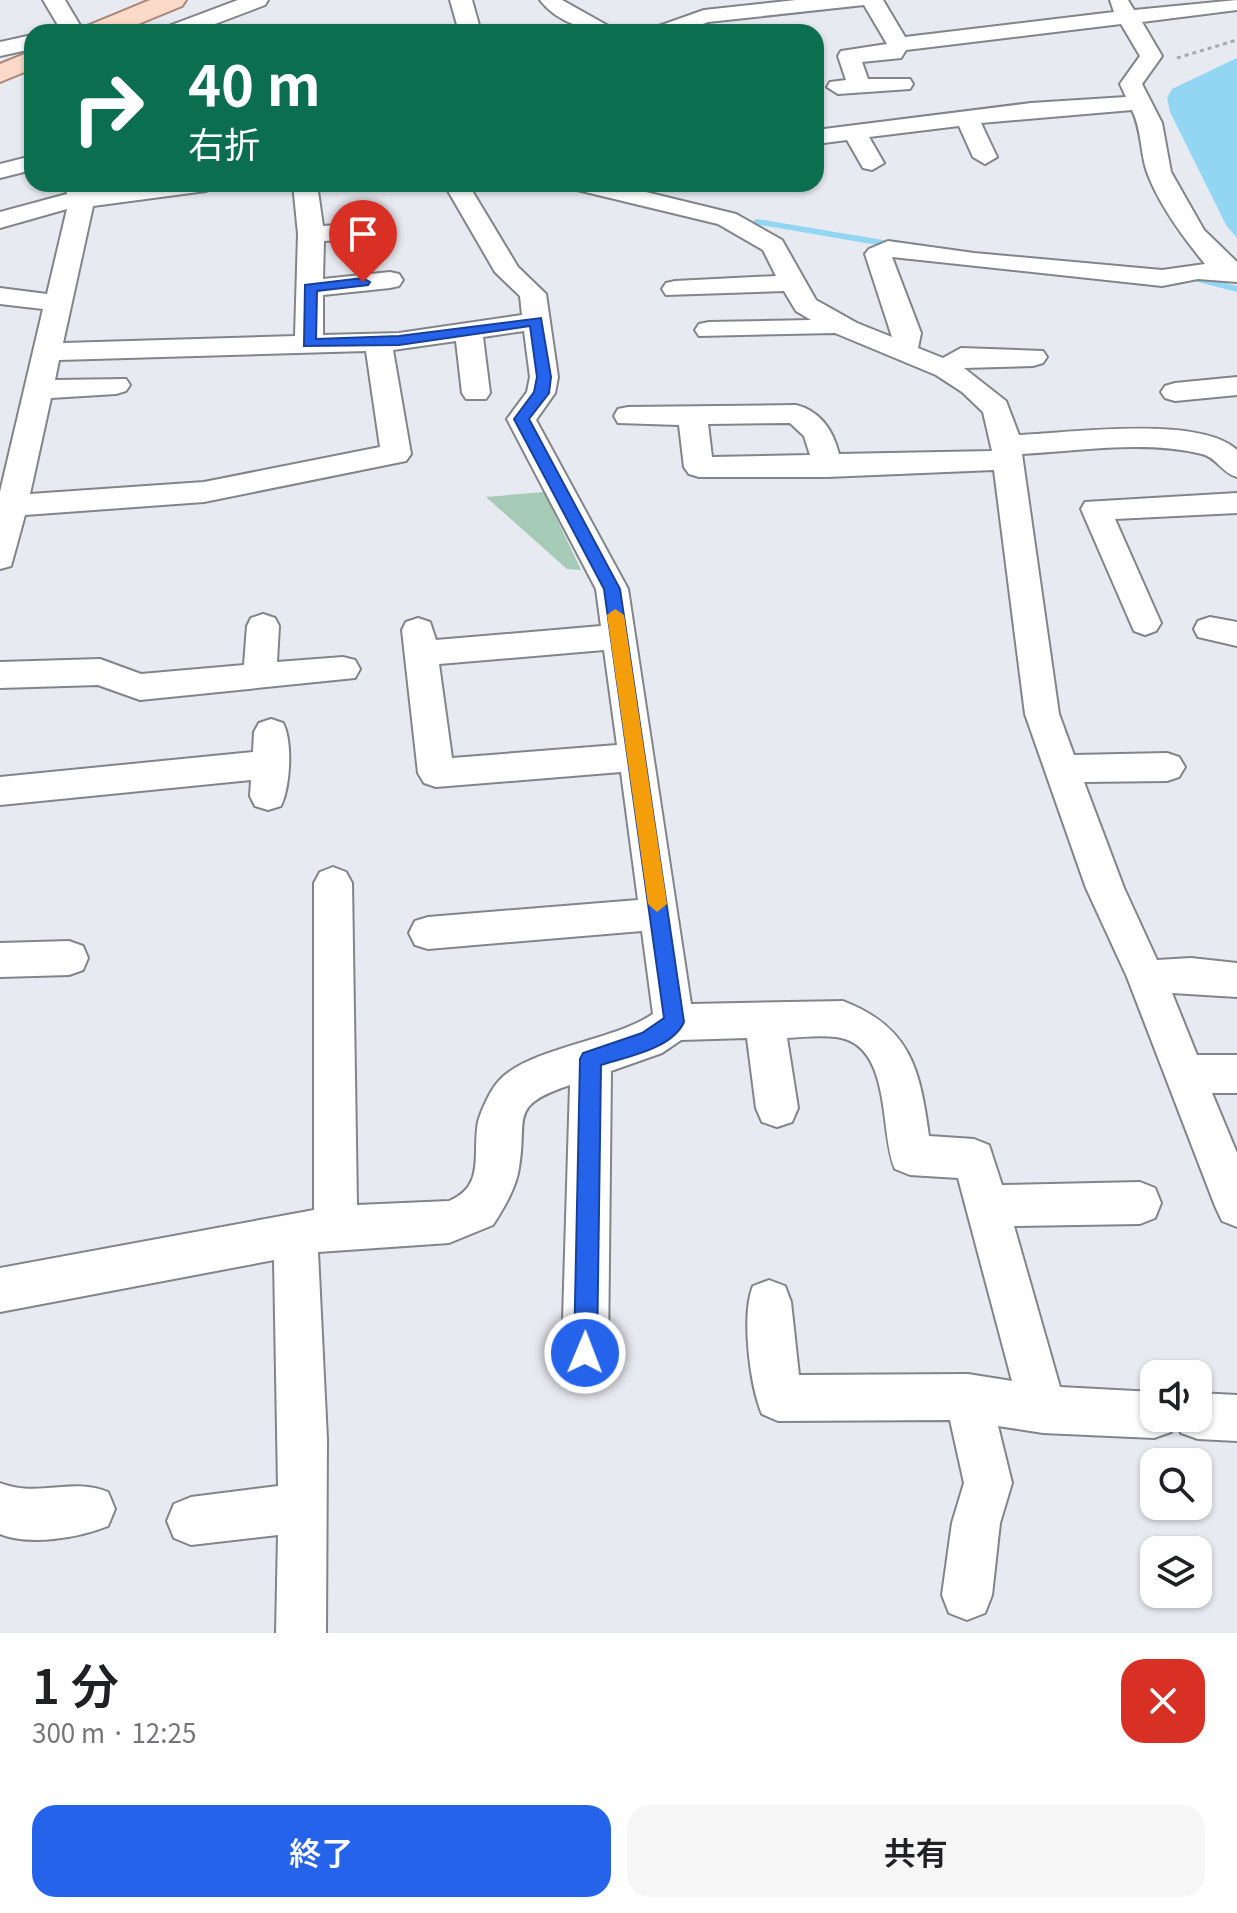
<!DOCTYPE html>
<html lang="ja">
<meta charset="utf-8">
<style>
:root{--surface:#fff;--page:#f6f6f6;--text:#202124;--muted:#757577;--accent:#2563eb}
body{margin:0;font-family:Georgia,"Noto Sans JP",serif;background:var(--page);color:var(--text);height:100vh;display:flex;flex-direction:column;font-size:30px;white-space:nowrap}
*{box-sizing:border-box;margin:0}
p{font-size:26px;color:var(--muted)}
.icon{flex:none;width:44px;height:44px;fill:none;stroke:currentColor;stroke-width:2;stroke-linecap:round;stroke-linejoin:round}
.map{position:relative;height:1633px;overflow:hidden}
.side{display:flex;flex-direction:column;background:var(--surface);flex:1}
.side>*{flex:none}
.banner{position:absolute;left:24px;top:24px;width:800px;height:168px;border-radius:24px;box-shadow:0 2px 6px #0004;background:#0b6e4f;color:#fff;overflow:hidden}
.controls{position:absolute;left:1140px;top:1360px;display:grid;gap:16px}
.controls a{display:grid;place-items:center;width:72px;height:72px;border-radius:16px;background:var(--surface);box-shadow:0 2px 6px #0004;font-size:40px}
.pin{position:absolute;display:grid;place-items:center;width:68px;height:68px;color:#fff;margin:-82px -34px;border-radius:50% 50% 50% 0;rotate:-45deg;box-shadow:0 0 8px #0007}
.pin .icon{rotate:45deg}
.me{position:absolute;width:88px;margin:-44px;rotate:1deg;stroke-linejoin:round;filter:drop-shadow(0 0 6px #0008)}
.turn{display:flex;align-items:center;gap:28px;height:168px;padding:0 32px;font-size:36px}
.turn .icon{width:104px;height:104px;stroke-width:2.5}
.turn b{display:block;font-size:56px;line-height:68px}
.round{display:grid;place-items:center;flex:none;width:84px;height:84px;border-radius:24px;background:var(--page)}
.head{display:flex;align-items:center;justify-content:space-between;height:136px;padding:0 32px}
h1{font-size:48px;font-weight:600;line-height:60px}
.button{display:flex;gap:16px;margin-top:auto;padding:16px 32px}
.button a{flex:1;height:92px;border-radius:24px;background:var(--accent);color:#fff;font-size:32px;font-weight:600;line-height:92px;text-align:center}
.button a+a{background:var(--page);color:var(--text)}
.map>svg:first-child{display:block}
</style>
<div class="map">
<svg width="1237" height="1633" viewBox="0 0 1237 1633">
<rect width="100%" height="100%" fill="#e8eaf1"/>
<path fill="#a5cab5" d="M544 492 581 570 567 569 486 497Z"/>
<path fill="#92d6f4" d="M1237 58V238L1226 225 1170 112 1167 98 1172 89Z"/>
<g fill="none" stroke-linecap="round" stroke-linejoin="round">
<path fill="#92d6f4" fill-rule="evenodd" d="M121 184H139L135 186 96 193 92 191Z
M757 219 895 242 899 245 895 248 754 224V220Z
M1193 275 1237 286V292L1190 280 1189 278Z"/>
<g stroke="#82848a" stroke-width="4">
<path id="minor" d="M43 0H65L84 32H62Z
M238 0H268L265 5 194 32H163L166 27Z
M450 0H472L481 32H459Z
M540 0H562L619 32C591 32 558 24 540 0Z
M796 0H883L905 37 1114 12 1110 0H1128L1134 10 1237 0V10L1142 22 1162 56 1142 84 1162 123 1171 172 1204 230 1237 262V282L1198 279 1162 286 892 257 921 333 918 348 943 358 961 348 1043 351 1047 357 1043 363 1033 366 964 368 1006 401 1019 435C1071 433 1200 415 1237 450V477C1222 473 1216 457 1202 454 1145 440 1080 451 1022 454L1059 714 1074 755 1167 753 1179 757 1185 767 1179 777 1167 781 1084 782 1124 888 1157 960 1191 958 1237 963V997L1172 993 1197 1055H1237V1093H1212L1237 1153V1227L1222 1221 1215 1206 1127 977 1086 888 1025 714 994 470 827 477H699L689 474 684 467 679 425 618 423 614 416 618 409 628 407 796 405C820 411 833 430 839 454L992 451 983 412 962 392 936 375 835 333 699 336 695 330 699 324 709 322 811 320 796 311 784 291 666 295 662 289 666 283 675 281 776 276 763 250 718 224 573 189 570 184H613L736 214 782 240 816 300 857 323 892 337 865 254 869 249 888 241 974 253 1162 270 1205 264C1183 237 1159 205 1147 172 1140 152 1142 130 1132 110L981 123 997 157 985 164 973 157 959 126 869 137 884 163 872 170 863 168 847 140 816 144V130L1031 103 1126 97 1120 84 1140 56 1121 24 906 50 901 58 862 62 868 79H910L913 84 910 89 838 94 827 87 830 82 846 80 838 56 841 51 887 44 864 5 708 22 683 32H653L656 27 704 10ZM790 423 804 436 810 455 712 457 708 424Z
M32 35V49L0 56V42Z
M32 156V170L0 178V164Z
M65 184H89L91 191 147 184H218L206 191 93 206 63 343 295 336 298 234 293 184H317L323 226 375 222 388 230 375 238 324 241 323 279 390 272 399 274 403 280 399 286 390 288 323 295V335L399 333 522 315 520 296 495 272 444 184H468L518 267 546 294 558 377 555 393 536 420 628 589 691 1004 843 1001C911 1027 920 1070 929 1136L974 1139 989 1145 1002 1185 1140 1182 1155 1188 1161 1203 1155 1218 1140 1224 1014 1226 1060 1387 1154 1392V1418H1198V1393L1237 1395V1441L1198 1439 1181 1433 1176 1419 1171 1432 1154 1438 1043 1433 998 1426 1012 1483 1000 1523 992 1595 985 1613 967 1620 949 1613 942 1595 952 1523 964 1483 950 1420 778 1421 762 1414C750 1386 741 1315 753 1286L769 1280 785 1286 791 1302 799 1375 968 1374 1012 1381 958 1178 910 1175 895 1169C879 1133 893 1044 836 1037 820 1035 803 1037 787 1038L798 1108 792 1122 777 1127 762 1122 756 1108 747 1038 681 1040 662 1053 611 1071 608 1353 601 1369 585 1376 569 1369 562 1353 570 1085C507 1106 528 1117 519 1168 516 1188 504 1208 493 1225L449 1243 318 1252 327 1439 326 1633H276L278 1535 191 1545 174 1538 167 1521 174 1504 191 1497 278 1486 274 1260 0 1312V1268L314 1210V883L320 872 333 867 346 872 352 883 357 1205 449 1201C486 1186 472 1153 478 1122 481 1111 490 1091 497 1083 525 1048 612 1042 653 1014L642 931 428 949 415 945 409 933 415 921 428 917 638 900 621 772 436 787 424 783 418 773 402 630 406 622 418 618 430 622 436 640 601 626 596 589 507 419 527 392 530 377 524 331 483 337 490 393 486 399H466L462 393 456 341 393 350 411 454 406 461 204 502 25 515 11 566 0 569V492L43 309 0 304V288L47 294 67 209 0 228V212L67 194ZM366 351 380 447 204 482 30 494 51 398 116 394 126 391 130 385 126 379 55 380 59 360ZM604 650 617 745 452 758 439 664Z
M1237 377V395L1175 401 1165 398 1161 392 1165 386 1175 383Z
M1237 493V513L1115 519 1161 623 1156 631 1145 635 1134 631 1081 509 1085 502Z
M263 614 275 618 279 626 277 662 343 657 355 660 360 669 355 678 140 700 98 685 0 688V662L100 659 141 674 244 665 247 626 251 618Z
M1210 617 1237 622V646L1198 637 1194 629 1198 621Z
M271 719 283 723C293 742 290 787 281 806L268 810 255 806 250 796 251 780 0 805V777L253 752 254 732 259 723Z
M69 941 83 946 88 958 83 970 69 975 0 977V943Z
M0 1483C38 1498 72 1477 108 1492L115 1509 108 1526C79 1538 29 1546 0 1534Z"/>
</g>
<g stroke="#aa8575" stroke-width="4">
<path id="primary" d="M150 0H186L182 6 119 32H83L87 26Z
M32 51V69L0 82V64Z"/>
</g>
<path stroke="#a6a8ad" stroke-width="3" stroke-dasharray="4 4" stroke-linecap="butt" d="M1177 58 1237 40"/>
<use href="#minor" fill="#fff" fill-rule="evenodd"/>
<use href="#primary" fill="#fbd9c9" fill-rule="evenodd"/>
</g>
<path fill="#2563eb" stroke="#184099" stroke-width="2" d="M363 278 370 282 368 285 317 291 316 339 399 336 541 318 551 377 549 393 529 419 620 589 684 1022C672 1049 626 1057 601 1065L597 1353 593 1361 585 1364 577 1361 574 1353 580 1059 583 1053 642 1033 664 1018 604 589 514 419 534 392 537 377 530 326 399 345 304 346 305 285Z"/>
<path fill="#f59e0b" d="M615 609 624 615 667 904 657 912 648 904 607 615Z"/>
</svg>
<div class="controls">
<a><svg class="icon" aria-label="sound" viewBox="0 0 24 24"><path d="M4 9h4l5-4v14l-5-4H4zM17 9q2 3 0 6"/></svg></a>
<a><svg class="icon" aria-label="search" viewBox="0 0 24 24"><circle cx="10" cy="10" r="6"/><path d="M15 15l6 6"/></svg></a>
<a><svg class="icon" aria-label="layers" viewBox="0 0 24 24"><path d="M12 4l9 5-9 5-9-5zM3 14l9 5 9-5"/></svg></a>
</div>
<div class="pin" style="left:363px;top:282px;background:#d93025"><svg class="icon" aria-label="arrive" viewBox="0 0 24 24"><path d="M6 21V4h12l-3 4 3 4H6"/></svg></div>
<svg class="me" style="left:585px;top:1353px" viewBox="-20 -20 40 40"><circle r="17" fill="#2563eb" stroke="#fff" stroke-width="3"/><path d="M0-11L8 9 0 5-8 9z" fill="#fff"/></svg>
<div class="banner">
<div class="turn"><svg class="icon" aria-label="right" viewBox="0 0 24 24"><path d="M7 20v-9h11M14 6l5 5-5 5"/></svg><div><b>40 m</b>右折</div></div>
</div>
</div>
<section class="side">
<div class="head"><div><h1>1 分</h1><p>300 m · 12:25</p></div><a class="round" style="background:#d93025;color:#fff"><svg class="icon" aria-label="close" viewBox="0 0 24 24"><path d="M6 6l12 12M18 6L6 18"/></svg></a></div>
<div class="button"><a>終了</a><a>共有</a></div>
</section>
